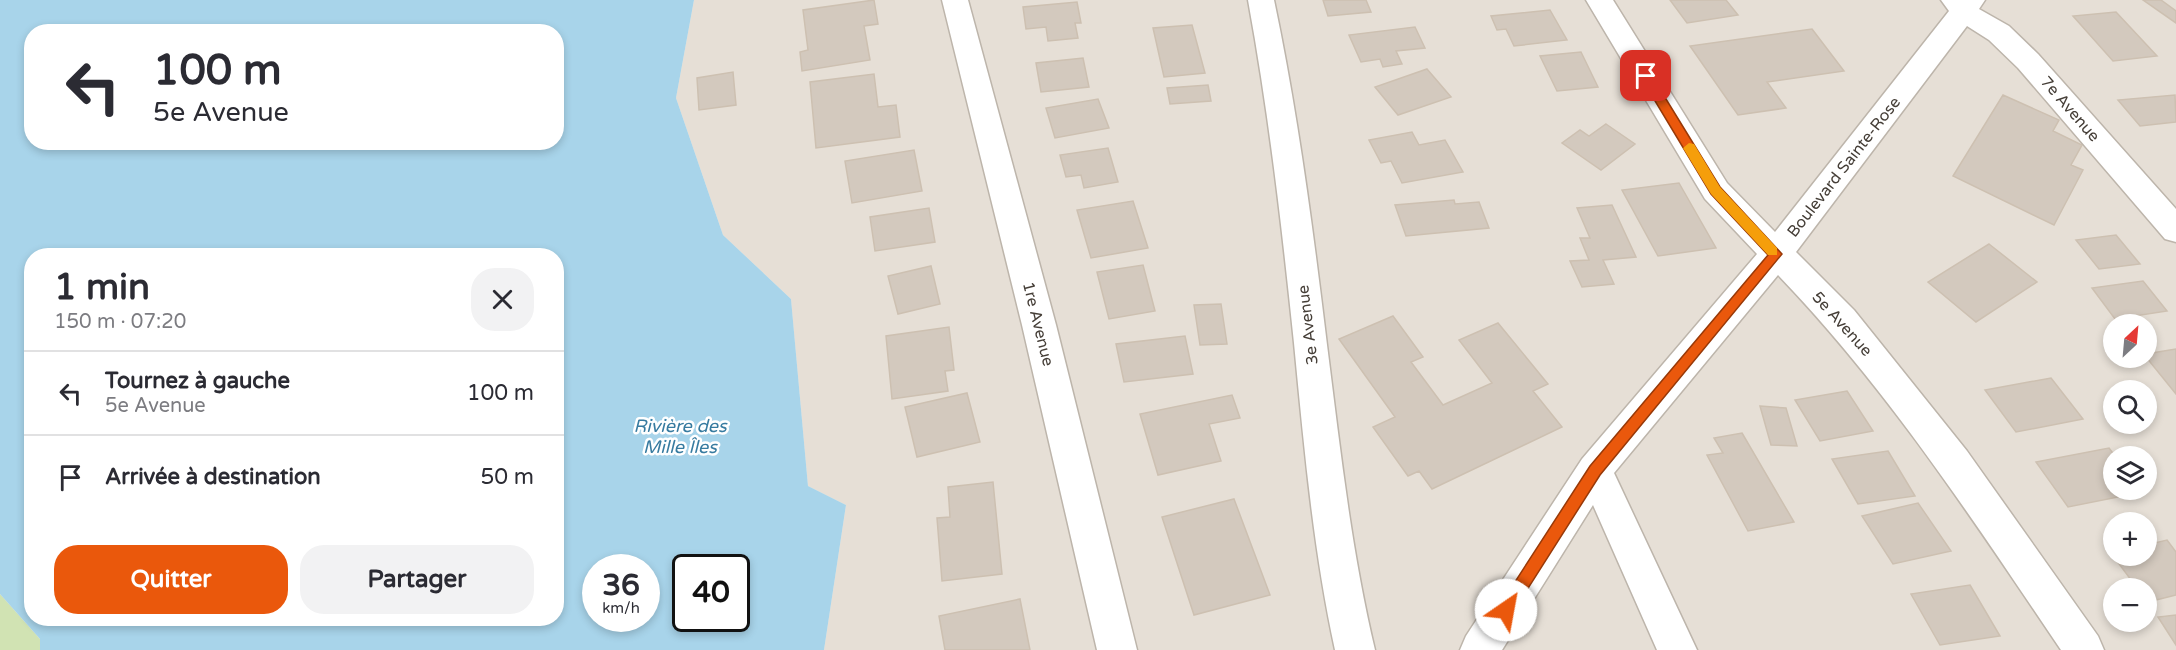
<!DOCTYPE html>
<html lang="fr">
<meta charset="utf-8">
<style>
:root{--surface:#fff;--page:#f2f2f3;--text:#2b2b33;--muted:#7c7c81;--line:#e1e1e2;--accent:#ea580c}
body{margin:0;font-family:"Varela Round",sans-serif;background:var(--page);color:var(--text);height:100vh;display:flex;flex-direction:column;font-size:22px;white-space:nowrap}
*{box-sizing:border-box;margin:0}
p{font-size:20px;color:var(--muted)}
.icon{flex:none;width:33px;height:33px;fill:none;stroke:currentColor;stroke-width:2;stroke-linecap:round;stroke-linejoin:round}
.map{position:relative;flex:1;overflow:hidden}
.drawer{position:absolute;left:24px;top:248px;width:540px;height:378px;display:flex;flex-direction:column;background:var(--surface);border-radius:24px;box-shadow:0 3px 9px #0003}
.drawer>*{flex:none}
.banner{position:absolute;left:24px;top:24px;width:540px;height:126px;border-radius:24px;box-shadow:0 3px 9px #0003;background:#fff;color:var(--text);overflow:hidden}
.needle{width:39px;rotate:26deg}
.controls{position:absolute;left:2103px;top:314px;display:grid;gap:12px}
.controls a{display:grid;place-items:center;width:54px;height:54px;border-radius:50%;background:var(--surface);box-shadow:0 3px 9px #0003;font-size:30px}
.speed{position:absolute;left:582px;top:554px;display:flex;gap:12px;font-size:30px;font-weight:700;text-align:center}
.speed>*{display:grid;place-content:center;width:78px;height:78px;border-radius:50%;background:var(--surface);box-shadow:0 3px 9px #0003;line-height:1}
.speed small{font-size:15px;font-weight:400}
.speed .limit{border:3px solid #111;border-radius:9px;background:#fff;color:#111}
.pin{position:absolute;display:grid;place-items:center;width:51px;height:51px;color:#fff;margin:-26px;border-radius:12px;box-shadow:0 3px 9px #0006}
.me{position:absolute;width:66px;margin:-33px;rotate:33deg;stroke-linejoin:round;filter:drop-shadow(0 0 4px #0008)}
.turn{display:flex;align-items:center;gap:21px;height:126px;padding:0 30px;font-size:27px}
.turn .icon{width:78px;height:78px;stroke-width:2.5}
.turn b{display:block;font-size:42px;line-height:51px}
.round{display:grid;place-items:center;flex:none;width:63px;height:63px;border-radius:24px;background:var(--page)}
.overview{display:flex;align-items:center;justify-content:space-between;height:102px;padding:0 30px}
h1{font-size:36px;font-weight:700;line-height:45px}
.primary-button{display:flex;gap:12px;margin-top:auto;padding:12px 30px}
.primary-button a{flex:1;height:69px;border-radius:24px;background:var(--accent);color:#fff;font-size:24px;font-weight:700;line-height:69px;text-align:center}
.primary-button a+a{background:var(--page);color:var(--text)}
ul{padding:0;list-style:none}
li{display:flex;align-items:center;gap:18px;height:84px;padding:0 30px;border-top:2px solid var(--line)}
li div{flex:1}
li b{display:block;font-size:22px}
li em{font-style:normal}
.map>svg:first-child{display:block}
</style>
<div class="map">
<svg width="2176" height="650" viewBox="0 0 2176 650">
<rect width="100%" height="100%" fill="#f2eee7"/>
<path fill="#e6dfd6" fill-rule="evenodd" d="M694 0H2176V650H824L846 505 808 486 791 299 723 235 676 98ZM2114 324H2146V357H2114ZM2114 390H2146V423H2114ZM2114 456H2146V489H2114ZM2114 522H2146V555H2114ZM2114 588H2146V621H2114Z"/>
<path fill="#d1e3b3" d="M0 594 40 639V650H0Z"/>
<path fill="#a8d4ea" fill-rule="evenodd" d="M0 0H694L676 98 723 235 791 299 808 486 846 505 824 650H40V639L0 594ZM32 32H556V142H32ZM32 255H556V618H32ZM596 567H646V618H596ZM686 567H736V618H686Z"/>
<path fill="#d3c9be" stroke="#cdc0b1" stroke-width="1.5" d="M874 0 878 24 864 26 870 60 802 71 800 52 808 50 803 10Z
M1323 0H1366L1371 12 1328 16Z
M1670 0H1726L1738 15 1687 23Z
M2143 0H2161L2176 11V23Z
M1077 2 1081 23H1075L1078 38 1048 41 1046 27 1026 29 1023 7Z
M1550 10 1567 40 1514 46 1506 29 1497 30 1491 16Z
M2116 12 2157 56 2113 61 2073 16Z
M1192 25 1205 73 1164 77 1153 28Z
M1415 27 1425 48 1396 51 1402 64 1383 67 1380 59 1361 62 1349 35Z
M1812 29 1844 71 1767 82 1786 108 1738 115 1690 46Z
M1581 52 1598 87 1557 91 1540 56Z
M1083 58 1089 87 1041 92 1036 63Z
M1427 69 1451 97 1398 115 1375 87Z
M733 72 736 105 699 110 697 78Z
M874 74 878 107 896 105 900 137 816 148 810 82Z
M1208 85 1211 101 1170 104 1167 88Z
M2003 95 2059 120 2053 131 2082 145 2071 165 2083 170 2054 225 1953 176Z
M2175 95 2176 122 2140 126 2118 100Z
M1098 99 1109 128 1055 138 1046 108Z
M1606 124 1635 144 1601 170 1562 143 1580 130 1589 136Z
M1412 132 1419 145 1445 140 1463 172 1402 183 1391 161 1381 163 1369 140Z
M1108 148 1118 182 1084 188 1081 175 1066 177 1060 155Z
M914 150 922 191 852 203 845 161Z
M1679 183 1716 248 1658 256 1622 190Z
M1454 200 1455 204 1479 202 1489 228 1406 236 1395 205Z
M1133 201 1148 248 1091 258 1077 210Z
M1612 205 1636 257 1603 260 1614 284 1582 287 1570 261 1589 260 1580 238H1590L1577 208Z
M929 208 935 242 875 251 870 217Z
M2116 235 2140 264 2099 269 2076 240Z
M1989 244 2037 282 1976 322 1928 282Z
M1143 265 1155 311 1109 319 1097 272Z
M931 266 940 304 898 314 888 276Z
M2143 281 2167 311 2115 319 2092 288Z
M1221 304 1227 344 1200 345 1194 305Z
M1393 316 1423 357 1411 362 1443 405 1492 383 1459 340 1498 323 1548 384 1533 391 1562 427 1432 489 1419 471 1408 476 1373 427 1395 417 1339 339Z
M949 327 954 370 945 371 948 391 892 399 886 336Z
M1185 336 1193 374 1124 382 1116 344Z
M2176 349V394L2146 357V354Z
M2051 378 2083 419 2016 432 1985 390Z
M1847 391 1873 431 1820 441 1795 400Z
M967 393 980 442 917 457 905 407Z
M1232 395 1240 418 1209 424 1221 461 1158 475 1140 414Z
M1760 406 1786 408 1797 446 1771 445Z
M1742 433 1794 522 1748 531 1707 455 1723 453 1714 438Z
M2109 448 2115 456 2114 489H2141L2143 492 2068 507 2036 462Z
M1888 451 1915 496 1858 504 1832 459Z
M993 482 1002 574 942 581 937 518 950 517 948 487Z
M1234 499 1270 595 1194 615 1162 517Z
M1918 503 1951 551 1893 564 1862 516Z
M2167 540 2176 552V595L2148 602 2146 588H2137L2111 553 2146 555V545Z
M1970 585 2000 636 1940 645 1911 594Z
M1020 599 1030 650H945L939 616Z
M2176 615V645L2158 617Z"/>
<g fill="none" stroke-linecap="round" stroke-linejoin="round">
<g stroke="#bdb5ab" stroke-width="3">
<path id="minor" d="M942 0H968L1056 325 1137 650H1097L1022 325Z
M1248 0H1274C1298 114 1313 229 1327 345 1340 447 1351 550 1375 650H1335C1313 549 1304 446 1294 343 1282 228 1269 114 1248 0Z
M1586 0H1613L1727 183 1775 232 1949 11 1941 0H1985L1979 9 2009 26 2038 54 2176 209V242L2165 239 2018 68 1989 40 1967 26 1796 252 1854 310 1967 451 2098 636 2104 650H2061C1973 520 1887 388 1778 275L1614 473 1697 650H1657L1593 505 1502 650H1460L1466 636 1582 459 1757 254 1705 199Z"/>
</g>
<use href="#minor" fill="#fff" fill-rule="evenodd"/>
</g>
<path fill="#ea580c" stroke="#983908" stroke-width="1.5" d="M1646 72 1650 73 1720 187 1782 254 1600 475 1511 615 1506 618 1500 615 1498 610 1500 605 1590 466 1768 255 1711 194 1640 76Z"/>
<path fill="#f59e0b" d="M1689 143 1694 144 1720 187 1777 248V255H1768L1711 194 1683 148Z"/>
<g text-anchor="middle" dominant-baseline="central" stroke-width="5" stroke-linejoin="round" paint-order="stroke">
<g font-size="16" fill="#453e37" stroke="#fff">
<text transform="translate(2070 109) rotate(49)">7e Avenue</text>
<text transform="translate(1844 167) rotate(-52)">Boulevard Sainte-Rose</text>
<text transform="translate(1038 324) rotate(76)">1re Avenue</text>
<text transform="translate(1842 324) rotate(48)">5e Avenue</text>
<text transform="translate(1308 325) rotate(-97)">3e Avenue</text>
</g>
<g font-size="18" font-style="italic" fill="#377ba0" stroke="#fff">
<text x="680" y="426">Rivière des<tspan x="680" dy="21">Mille Îles</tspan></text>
</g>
</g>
</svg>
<div class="controls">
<a><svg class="needle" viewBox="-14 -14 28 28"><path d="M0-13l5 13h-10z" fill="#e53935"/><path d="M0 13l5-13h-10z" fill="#7c7c81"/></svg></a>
<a><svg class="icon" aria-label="search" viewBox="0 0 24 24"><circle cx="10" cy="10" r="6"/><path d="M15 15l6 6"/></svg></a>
<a><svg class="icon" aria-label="layers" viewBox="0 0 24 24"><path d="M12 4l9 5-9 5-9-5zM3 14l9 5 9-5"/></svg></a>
<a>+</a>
<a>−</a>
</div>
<div class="speed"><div>36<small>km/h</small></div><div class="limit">40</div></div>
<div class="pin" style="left:1646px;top:76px;background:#d93025"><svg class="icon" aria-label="arrive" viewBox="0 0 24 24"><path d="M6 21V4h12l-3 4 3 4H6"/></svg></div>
<svg class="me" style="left:1506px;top:610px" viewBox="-20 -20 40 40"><circle r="19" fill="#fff"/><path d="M0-13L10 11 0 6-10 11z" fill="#ea580c"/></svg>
<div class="banner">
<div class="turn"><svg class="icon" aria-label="left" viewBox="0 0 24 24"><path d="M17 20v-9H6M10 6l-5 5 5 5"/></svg><div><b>100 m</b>5e Avenue</div></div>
</div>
<section class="drawer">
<div class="overview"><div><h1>1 min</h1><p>150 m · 07:20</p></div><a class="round"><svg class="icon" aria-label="close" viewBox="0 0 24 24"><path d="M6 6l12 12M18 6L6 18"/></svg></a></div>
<ul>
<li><svg class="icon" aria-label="left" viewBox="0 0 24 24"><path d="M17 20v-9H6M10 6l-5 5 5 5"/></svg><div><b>Tournez à gauche</b><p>5e Avenue</p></div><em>100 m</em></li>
<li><svg class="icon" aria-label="arrive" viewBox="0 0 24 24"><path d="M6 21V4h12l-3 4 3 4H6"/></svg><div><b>Arrivée à destination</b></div><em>50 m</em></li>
</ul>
<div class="primary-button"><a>Quitter</a><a>Partager</a></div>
</section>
</div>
